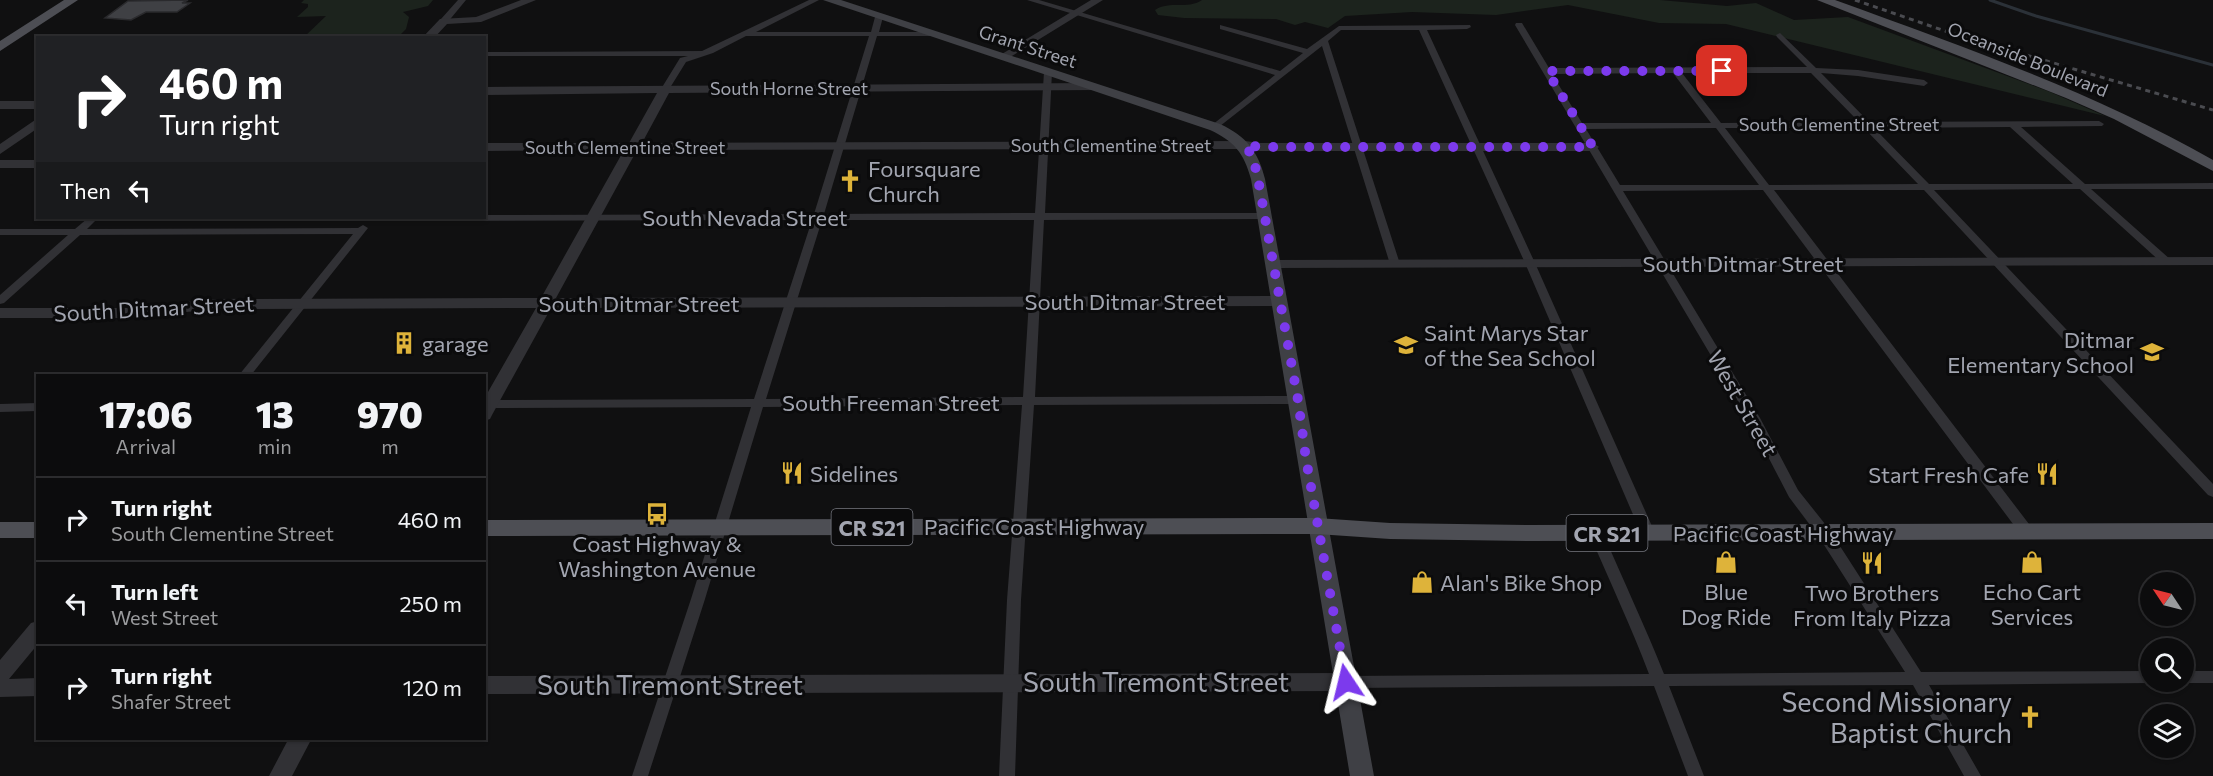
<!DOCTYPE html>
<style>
:root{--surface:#0c0c0d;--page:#1a1a1b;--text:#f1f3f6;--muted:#9a9b9d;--line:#2c2c2e}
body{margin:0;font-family:Commissioner,sans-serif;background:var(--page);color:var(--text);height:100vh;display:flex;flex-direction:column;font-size:22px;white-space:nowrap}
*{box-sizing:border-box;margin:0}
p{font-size:20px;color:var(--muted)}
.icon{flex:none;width:33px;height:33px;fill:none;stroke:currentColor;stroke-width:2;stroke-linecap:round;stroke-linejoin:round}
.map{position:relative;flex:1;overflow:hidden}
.details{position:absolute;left:36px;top:374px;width:450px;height:366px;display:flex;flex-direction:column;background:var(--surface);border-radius:0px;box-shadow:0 2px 4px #0004,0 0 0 2px var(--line)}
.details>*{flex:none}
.hud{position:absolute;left:36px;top:36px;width:450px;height:183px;border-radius:0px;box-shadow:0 2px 4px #0004,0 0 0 2px var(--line);background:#202124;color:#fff;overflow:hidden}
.needle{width:39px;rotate:305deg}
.tools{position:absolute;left:2140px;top:572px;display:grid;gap:12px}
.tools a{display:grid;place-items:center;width:54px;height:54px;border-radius:50%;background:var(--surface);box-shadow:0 2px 4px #0004,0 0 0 2px var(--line);font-size:30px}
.pin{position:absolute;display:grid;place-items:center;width:51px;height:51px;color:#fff;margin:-26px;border-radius:12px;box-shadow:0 3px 9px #0006}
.me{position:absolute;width:66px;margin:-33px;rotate:350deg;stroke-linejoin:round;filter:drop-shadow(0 0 4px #0008)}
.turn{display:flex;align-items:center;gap:21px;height:126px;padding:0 24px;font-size:27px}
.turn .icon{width:78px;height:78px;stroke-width:2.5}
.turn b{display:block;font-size:42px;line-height:51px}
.then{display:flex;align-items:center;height:57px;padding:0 24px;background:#0003;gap:12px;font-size:22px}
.eta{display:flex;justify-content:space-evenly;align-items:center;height:102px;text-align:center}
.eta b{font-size:36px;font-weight:800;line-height:42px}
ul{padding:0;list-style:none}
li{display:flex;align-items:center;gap:18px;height:84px;padding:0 24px;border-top:2px solid var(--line)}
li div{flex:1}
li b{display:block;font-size:22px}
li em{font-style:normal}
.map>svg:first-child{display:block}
</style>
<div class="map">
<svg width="2213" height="776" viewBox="0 0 2213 776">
<rect width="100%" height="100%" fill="#101011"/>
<path fill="#1c231d" d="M304 0H433L428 6 403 12 409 17 406 29 398 37 303 38 326 16 297 17 308 7V4L301 3Z
M1202 0H1660L1727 6 1756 3 1794 20 1848 17 2050 92 2105 116 1726 24 1659 23 1568 5 1496 15 1412 12 1345 16 1328 28 1305 22 1295 25 1276 19 1184 18 1158 15 1155 10C1170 0 1187 10 1202 0Z"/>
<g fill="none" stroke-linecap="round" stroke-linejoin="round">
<path stroke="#2b3138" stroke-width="3" d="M1990 0 2036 16 2213 65"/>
</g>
<path fill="#3f4044" stroke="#2a2a2d" stroke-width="1.5" d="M188 0 182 3H190L177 12H146L131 20 105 18 128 1Z"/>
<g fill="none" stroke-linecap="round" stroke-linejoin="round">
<path fill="#313135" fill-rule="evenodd" d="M458 0H466L447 23H441V19Z
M809 0H819L756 32H871L875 17 879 15 883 17 879 32H931L935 34 931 36H877L824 214 1035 213 1044 72 1048 69 1052 72 1045 213H1264L1269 216 1264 219 1044 220 1035 397 1298 396 1304 400 1298 404 1034 405 1021 600 1015 776H999L1007 600 1022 405 763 407 705 599 648 776H632L691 599 751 407 484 408V400L754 399 812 220 370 221 365 218H484V215L814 214 869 36H746L713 53 686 62 668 91 665 92 661 89 680 58 688 56H484V52L702 51ZM822 220H1034L1023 397 766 399Z
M1027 0H1039L1280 71 1303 53 1220 29V25L1307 49 1339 26 1470 25 1471 27 1467 29 1427 30 1535 263 1655 533 1653 537H1643L1641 533 1525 263 1419 30H1341L1328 41 1400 264 1395 267 1390 264 1322 46 1215 130 1212 129V125L1275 75Z
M1516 23H1522L1549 68 1807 67 1777 37 1776 35 1780 33 1816 68 1858 70 1924 80 1928 83 1924 86 1858 76 1821 73 1869 122 2099 121 2104 124 2102 126 2021 127 2085 184 2213 183V189H2091L2171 260 2172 262 2171 264H2163L2080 189 1934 190 2213 484V497L2208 495 1924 190H1774L2032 528 2034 532 2032 536H2022L1763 190 1623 191 1760 418 1798 490 1829 529 1921 672 2151 671V681H2156L2151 683 1929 685 1981 776H1964L1913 685 1669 686 1704 776H1688L1654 686 1346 688 1341 687 1338 682 1341 677 1346 676 1649 674C1631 626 1609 580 1589 533L1591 529H1601L1603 533C1623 580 1645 626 1664 674L1905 672 1819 537 1789 497 1748 418 1515 25ZM1673 73 1711 123H1582L1552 74ZM1682 73H1811L1859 122 1721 123ZM2010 127 2073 184H1929L1874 128ZM1716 128 1759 185H1620L1586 129ZM1725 128H1864L1918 184 1769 185Z
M88 218H98L87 229 358 228 363 225 368 228 251 375H239L353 234 80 235 4 303 0 304V295L68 235H0V229H75Z
M38 403V411L0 412V404Z
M2184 671H2213V683H2184L2179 681H2184Z"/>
<path fill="#313135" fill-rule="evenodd" d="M521 0H536L481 22 447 24 434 38H422L440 19 476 17Z
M1091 0H1103L1007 59H999L997 57Z
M1094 83 1100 87 1098 90 669 93 642 143 1245 141 1260 143H1593L1599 147 1593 151H1260L1245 149 637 150 556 298 1279 296 1287 301 1279 306 551 308 492 415 490 419 484 421V399L536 308 215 309 129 318H0V308H129L215 299 541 298 624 150 484 151V143H629L657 93 484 95V87Z
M0 101H38V109H0Z
M38 118V128L0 154V144Z
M0 160H38V168H0Z
M2213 257V265L1273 268 1266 264 1273 260Z
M38 621V644L9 679 38 678V696L0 697V660L31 623Z
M1346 673 1353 676 1357 682 1353 688 1346 691 484 694V676Z
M289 738H312L292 776H269Z"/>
<path fill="#3f4045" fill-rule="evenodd" d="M823 0H841L1220 124C1246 136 1258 151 1265 179L1374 776H1350L1251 179C1244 153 1234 141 1210 130Z"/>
<path fill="#4d4e54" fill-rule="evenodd" d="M64 0H78L0 51V41Z
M1817 0H1835C1964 47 2093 92 2213 160V171L2114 119 2066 98Z
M1317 518 1390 523 1528 525 2213 523V539L1528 541 1390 539 1317 534 484 536V520Z
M0 522H38V538H0Z"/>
<path stroke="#4a4b50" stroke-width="3" stroke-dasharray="5 4.5" stroke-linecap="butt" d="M1855 0 1948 32 2213 110"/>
</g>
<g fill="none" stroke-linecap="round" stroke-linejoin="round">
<path stroke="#7c3aed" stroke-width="10" stroke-dasharray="0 18" d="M1346 682 1306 459 1298 400 1258 179 1253 157 1245 145 1260 147H1593L1547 71H1722"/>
</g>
<defs>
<g id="church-bare" transform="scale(1.8)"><path d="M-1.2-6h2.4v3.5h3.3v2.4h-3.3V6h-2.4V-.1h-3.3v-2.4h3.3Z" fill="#deb33a" stroke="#0b0b0c" stroke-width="2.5" paint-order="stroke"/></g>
<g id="building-bare" transform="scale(1.8)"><path d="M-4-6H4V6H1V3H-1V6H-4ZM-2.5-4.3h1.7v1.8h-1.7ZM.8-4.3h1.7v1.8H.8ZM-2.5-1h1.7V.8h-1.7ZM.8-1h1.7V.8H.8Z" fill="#deb33a" stroke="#0b0b0c" stroke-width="2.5" paint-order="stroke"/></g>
<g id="school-bare" transform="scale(1.8)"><path d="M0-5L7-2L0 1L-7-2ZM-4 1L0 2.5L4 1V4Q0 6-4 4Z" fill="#deb33a" stroke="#0b0b0c" stroke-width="2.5" paint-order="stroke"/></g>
<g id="restaurant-bare" transform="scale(1.8)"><path d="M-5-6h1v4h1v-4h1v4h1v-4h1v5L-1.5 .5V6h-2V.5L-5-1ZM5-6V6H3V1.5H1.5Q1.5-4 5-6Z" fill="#deb33a" stroke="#0b0b0c" stroke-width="2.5" paint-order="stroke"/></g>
<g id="bus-bare" transform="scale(1.8)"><path d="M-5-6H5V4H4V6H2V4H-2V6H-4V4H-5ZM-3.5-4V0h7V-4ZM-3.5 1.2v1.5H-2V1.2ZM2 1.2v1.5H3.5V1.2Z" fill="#deb33a" stroke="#0b0b0c" stroke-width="2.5" paint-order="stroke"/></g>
<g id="shop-bare" transform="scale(1.8)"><path d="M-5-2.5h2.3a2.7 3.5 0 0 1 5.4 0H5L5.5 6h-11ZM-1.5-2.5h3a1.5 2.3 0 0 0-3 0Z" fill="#deb33a" stroke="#0b0b0c" stroke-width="2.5" paint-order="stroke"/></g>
</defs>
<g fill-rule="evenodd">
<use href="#church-bare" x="850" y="181"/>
<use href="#building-bare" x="404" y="343"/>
<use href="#school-bare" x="1406" y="345"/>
<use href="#school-bare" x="2152" y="352"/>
<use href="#restaurant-bare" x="792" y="473"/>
<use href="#restaurant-bare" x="2047" y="474"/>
<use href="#bus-bare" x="657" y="514"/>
<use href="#shop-bare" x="1726" y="562"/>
<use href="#shop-bare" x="2032" y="562"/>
<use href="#restaurant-bare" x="1872" y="563"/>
<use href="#shop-bare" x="1422" y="582"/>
<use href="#church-bare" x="2030" y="717"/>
</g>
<g text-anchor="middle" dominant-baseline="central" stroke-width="6" stroke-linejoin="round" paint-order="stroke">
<g font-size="18" fill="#a2a5b0" stroke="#0b0b0c">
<text transform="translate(1028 46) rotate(18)">Grant Street</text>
<text transform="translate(2028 59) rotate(22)">Oceanside Boulevard</text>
<text x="789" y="88">South Horne Street</text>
<text x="1839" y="124">South Clementine Street</text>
<text x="1111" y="145">South Clementine Street</text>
<text x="625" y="147">South Clementine Street</text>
</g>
<g fill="#0b0b0c" stroke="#75777f" stroke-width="1.5">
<rect x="831.5" y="509" width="81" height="36" rx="4.5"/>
<rect x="1566.5" y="515" width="81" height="36" rx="4.5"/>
</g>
<g font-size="21" font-weight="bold" fill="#a2a5b0">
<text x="872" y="527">CR S21</text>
<text x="1607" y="533">CR S21</text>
</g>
<g font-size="22" fill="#a2a5b0" stroke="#0b0b0c" text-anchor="start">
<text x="868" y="168">Foursquare<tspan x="868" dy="25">Church</tspan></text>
<text x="1424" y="332">Saint Marys Star<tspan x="1424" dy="25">of the Sea School</tspan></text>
<text x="2134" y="339" text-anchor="end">Ditmar<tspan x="2134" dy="25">Elementary School</tspan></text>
<text x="422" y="343">garage</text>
<text x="810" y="473">Sidelines</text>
<text x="2029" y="474" text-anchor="end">Start Fresh Cafe</text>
<text x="657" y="543" text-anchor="middle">Coast Highway &amp;<tspan x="657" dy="25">Washington Avenue</tspan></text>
<text x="1440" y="582">Alan's Bike Shop</text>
<text x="1726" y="591" text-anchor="middle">Blue<tspan x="1726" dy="25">Dog Ride</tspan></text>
<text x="2032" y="591" text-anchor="middle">Echo Cart<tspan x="2032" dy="25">Services</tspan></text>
<text x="1872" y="592" text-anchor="middle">Two Brothers<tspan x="1872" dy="25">From Italy Pizza</tspan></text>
</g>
<g font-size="22" fill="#a2a5b0" stroke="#0b0b0c">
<text x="745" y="217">South Nevada Street</text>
<text x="1743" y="263">South Ditmar Street</text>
<text x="1125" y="301">South Ditmar Street</text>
<text x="639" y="303">South Ditmar Street</text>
<text transform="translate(154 308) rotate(-3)">South Ditmar Street</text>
<text x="891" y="402">South Freeman Street</text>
<text transform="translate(1743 403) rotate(60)">West Street</text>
<text x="1034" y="526">Pacific Coast Highway</text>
<text x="1783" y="533">Pacific Coast Highway</text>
</g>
<g font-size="27" fill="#a2a5b0" stroke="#0b0b0c">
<text x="1156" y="681">South Tremont Street</text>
<text x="670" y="684">South Tremont Street</text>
</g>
<g font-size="27" fill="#a2a5b0" stroke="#0b0b0c" text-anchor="end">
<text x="2012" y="701">Second Missionary<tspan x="2012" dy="31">Baptist Church</tspan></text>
</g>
</g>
</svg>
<div class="tools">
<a><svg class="needle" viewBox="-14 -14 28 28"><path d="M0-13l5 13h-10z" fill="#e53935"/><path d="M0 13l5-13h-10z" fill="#9a9b9d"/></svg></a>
<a><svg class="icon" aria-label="search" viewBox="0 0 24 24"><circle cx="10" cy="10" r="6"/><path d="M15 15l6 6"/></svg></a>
<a><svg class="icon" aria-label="layers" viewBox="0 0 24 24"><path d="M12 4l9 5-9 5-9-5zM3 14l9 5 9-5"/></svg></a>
</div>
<div class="pin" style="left:1722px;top:71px;background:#d93025"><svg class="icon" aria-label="arrive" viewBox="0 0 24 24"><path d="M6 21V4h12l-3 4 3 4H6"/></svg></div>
<svg class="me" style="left:1346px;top:682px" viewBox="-20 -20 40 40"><path d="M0-17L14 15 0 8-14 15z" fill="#7c3aed" stroke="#fff" stroke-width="4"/></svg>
<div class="hud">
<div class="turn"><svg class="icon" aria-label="right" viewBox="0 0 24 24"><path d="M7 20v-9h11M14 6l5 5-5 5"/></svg><div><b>460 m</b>Turn right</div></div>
<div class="then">Then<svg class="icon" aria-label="left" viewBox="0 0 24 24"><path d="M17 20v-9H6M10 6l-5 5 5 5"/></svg></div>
</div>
<section class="details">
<div class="eta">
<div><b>17:06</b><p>Arrival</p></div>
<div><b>13</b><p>min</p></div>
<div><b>970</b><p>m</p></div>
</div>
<ul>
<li><svg class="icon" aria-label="right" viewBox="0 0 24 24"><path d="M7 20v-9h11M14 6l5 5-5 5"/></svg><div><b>Turn right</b><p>South Clementine Street</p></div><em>460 m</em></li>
<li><svg class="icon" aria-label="left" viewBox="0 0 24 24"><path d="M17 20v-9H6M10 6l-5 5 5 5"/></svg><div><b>Turn left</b><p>West Street</p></div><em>250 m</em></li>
<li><svg class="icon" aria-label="right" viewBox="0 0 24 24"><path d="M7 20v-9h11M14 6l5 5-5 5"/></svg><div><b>Turn right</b><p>Shafer Street</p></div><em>120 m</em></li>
</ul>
</section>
</div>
